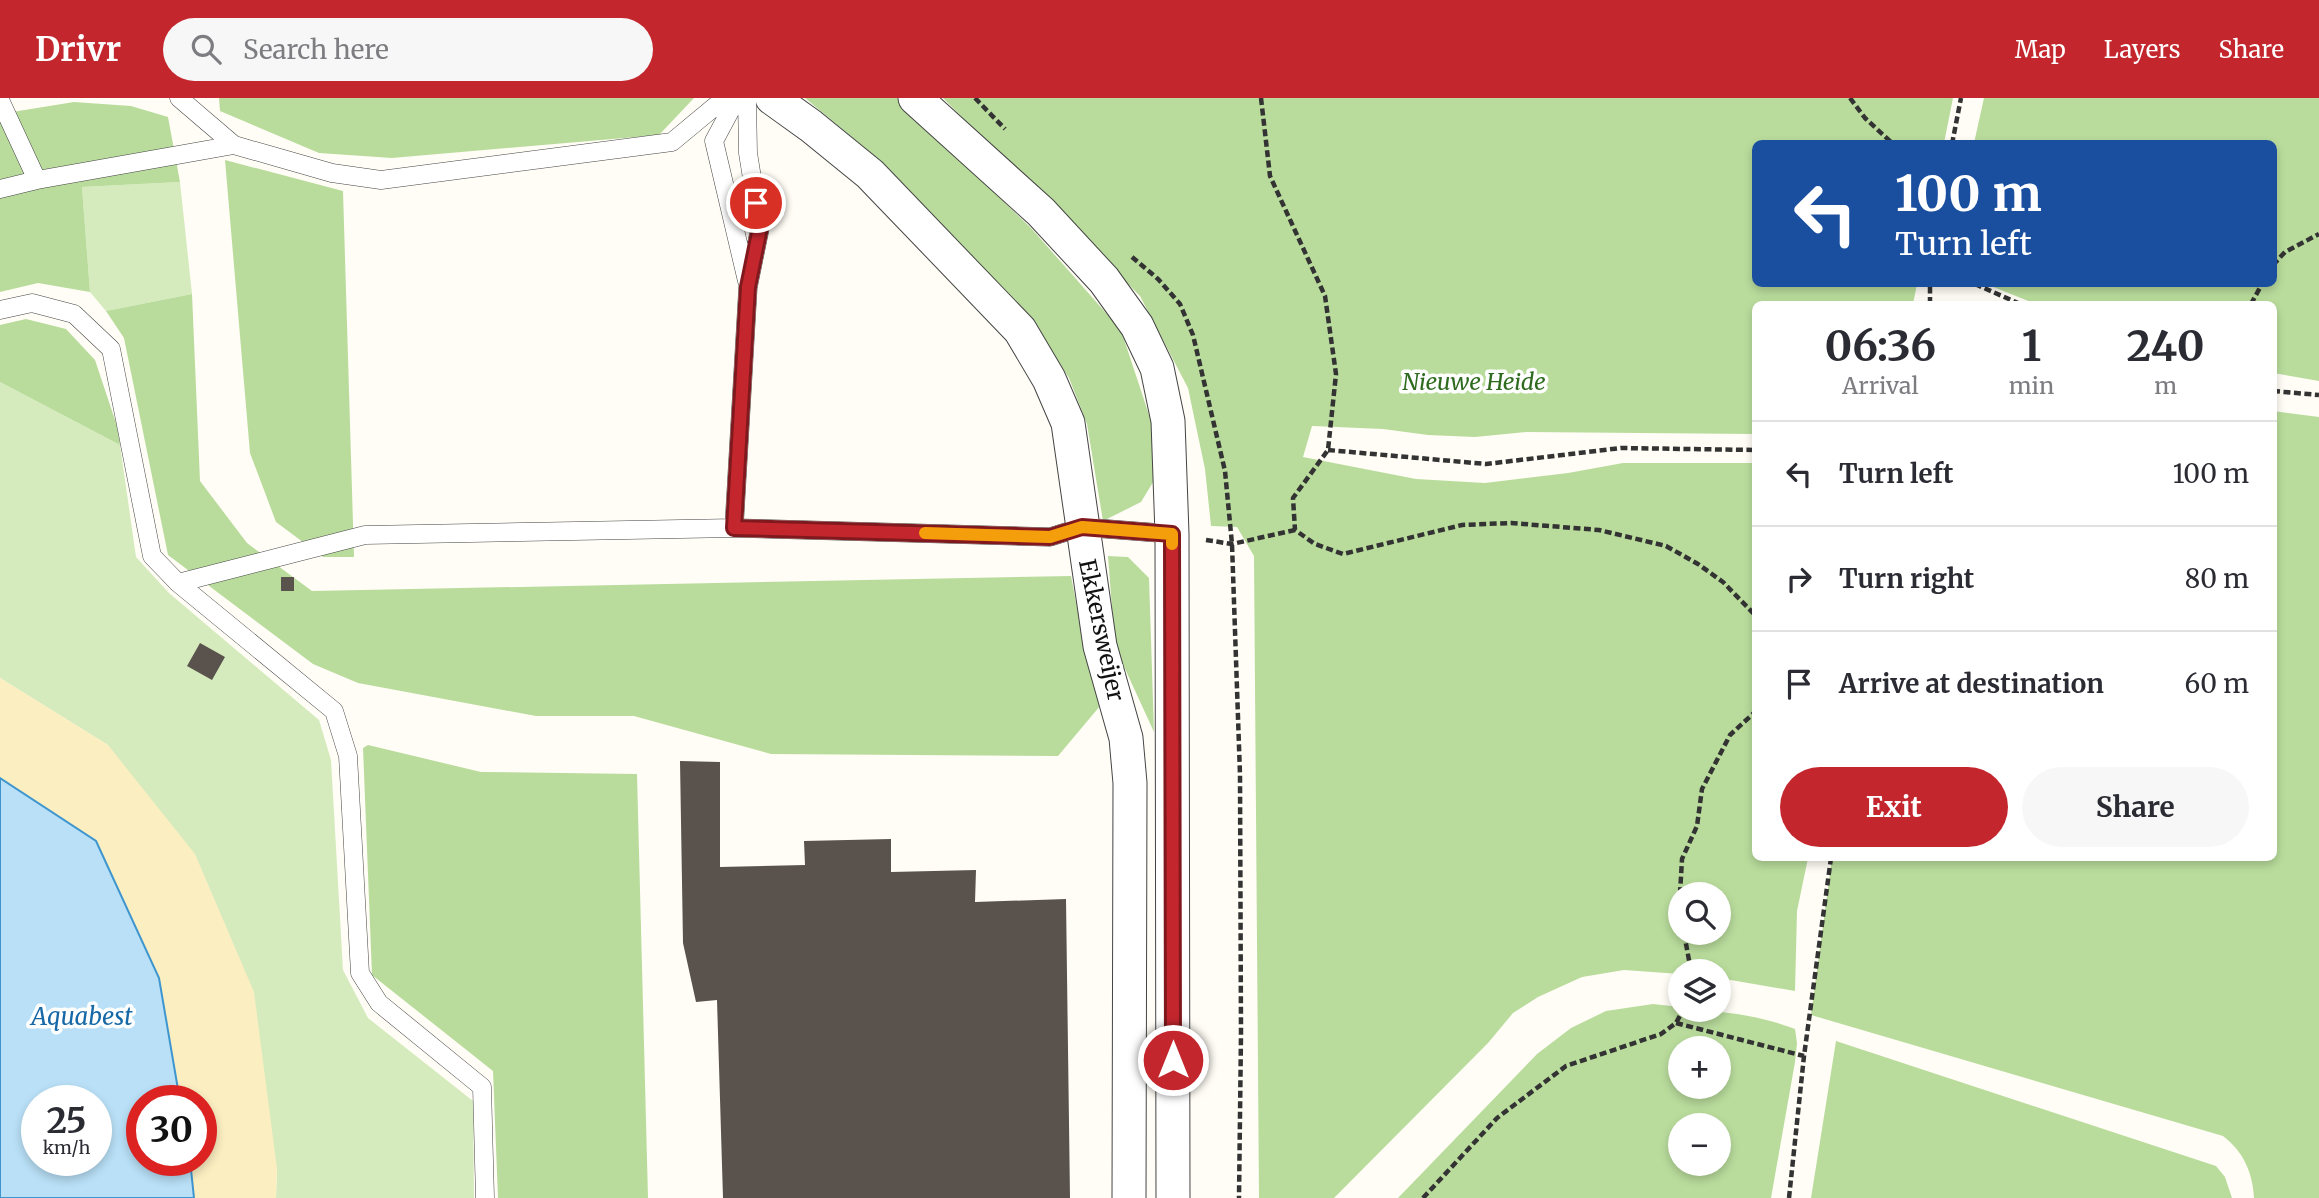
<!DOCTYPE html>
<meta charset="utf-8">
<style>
:root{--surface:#fff;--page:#f7f7f7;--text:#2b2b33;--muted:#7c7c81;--line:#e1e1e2;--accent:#c4262e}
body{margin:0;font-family:Merriweather,serif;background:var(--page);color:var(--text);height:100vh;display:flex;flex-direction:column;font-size:26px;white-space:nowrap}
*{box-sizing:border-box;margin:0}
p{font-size:23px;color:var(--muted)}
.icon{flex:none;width:38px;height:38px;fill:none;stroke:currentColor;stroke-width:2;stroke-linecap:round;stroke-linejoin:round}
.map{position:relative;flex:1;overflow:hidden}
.details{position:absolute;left:1752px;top:203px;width:525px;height:560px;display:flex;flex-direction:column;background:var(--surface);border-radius:10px;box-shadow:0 4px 10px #0003}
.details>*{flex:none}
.guide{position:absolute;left:1752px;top:42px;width:525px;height:147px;border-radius:10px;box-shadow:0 4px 10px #0003;background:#1a4fa0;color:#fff;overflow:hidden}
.fabs{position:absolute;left:1668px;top:784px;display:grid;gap:14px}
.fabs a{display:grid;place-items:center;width:63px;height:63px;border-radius:50%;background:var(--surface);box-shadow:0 4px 10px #0003;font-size:35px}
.speed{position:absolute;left:21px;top:987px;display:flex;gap:14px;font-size:35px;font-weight:700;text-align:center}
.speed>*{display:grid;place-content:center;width:91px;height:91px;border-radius:50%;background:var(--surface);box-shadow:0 4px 10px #0003;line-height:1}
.speed small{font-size:18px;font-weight:400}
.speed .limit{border:10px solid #d22;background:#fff;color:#111}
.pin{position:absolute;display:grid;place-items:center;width:60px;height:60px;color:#fff;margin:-30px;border:4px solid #fff;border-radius:50%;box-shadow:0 2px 7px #0007}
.me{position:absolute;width:77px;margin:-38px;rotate:0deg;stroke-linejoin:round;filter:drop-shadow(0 0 5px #0008)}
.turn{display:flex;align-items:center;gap:24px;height:147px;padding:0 28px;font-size:32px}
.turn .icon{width:91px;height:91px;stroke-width:2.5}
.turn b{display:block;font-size:49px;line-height:60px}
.eta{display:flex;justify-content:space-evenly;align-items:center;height:119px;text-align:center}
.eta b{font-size:42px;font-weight:700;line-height:49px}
.cta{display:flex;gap:14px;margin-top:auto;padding:14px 28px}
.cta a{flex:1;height:80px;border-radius:42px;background:var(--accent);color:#fff;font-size:28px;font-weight:700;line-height:80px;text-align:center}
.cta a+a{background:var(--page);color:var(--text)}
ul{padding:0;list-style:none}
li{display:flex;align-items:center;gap:21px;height:105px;padding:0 28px;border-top:2px solid var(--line)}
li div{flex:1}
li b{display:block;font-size:26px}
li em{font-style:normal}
header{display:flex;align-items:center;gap:42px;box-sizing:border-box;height:98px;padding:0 35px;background:var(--accent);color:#fff}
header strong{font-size:33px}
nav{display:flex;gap:38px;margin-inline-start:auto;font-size:24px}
.search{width:490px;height:63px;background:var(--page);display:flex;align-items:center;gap:18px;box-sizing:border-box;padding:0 24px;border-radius:38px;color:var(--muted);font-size:26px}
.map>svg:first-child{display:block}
</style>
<header>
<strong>Drivr</strong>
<div class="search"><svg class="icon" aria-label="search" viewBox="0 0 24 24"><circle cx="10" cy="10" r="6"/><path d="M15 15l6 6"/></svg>Search here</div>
<nav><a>Map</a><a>Layers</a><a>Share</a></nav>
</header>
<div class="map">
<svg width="2319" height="1100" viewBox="0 0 2319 1100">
<rect width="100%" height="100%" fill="#fffdf5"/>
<path fill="#d5ebbd" d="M180 84 192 196 106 213 90 194 82 89Z
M0 284 120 347 136 459 169 495 319 622 331 662 343 872 368 920 473 1003 474 1100H276L277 1071 108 647 0 580Z"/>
<path fill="#b9dc9c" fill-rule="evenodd" d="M219 0H694L659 37 392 60 319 55 220 13Z
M805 0H897L1031 130 1121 232 1152 326 1155 381 1141 404 1103 423 1087 326 1069 280 1030 219 883 65Z
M943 0H1953L1944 45 1755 46V186H1917L1913 206H1755V336L1527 334 1475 339 1428 337 1383 331 1312 328 1303 359 1416 381 1485 385 1568 375 1623 365H1755V760H1808L1797 813 1795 893 1719 880 1718 873H1680V876L1624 872 1582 879 1538 899 1513 915 1488 945 1334 1100H1259L1254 458 1237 429 1211 428 1205 371 1188 290 1140 198ZM1680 796H1718V835H1680Z
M1984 0H2319V283L2273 275V206H2036L1986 186H2273V46L1974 45Z
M74 4 131 8 168 19 180 84 82 89 90 194 38 185 0 194V16Z
M225 62 343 93 354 459H323L276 424 250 355Z
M192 196 200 383 247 445 312 493 1071 478 1087 562 1100 608 1058 658 771 656 634 618H536L358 585 313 566 168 457 124 240 106 213Z
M26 221 66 231 95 262 117 328 120 347 0 284V227Z
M2273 313 2319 319V1100H2254C2253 1075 2243 1053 2223 1038L1811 917 1832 760H2273Z
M1108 458 1128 459 1149 480 1154 634 1115 549Z
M368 647 481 674 637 676 648 1100H498L493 973 372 877 363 650Z
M1653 906 1680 909V912C1719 912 1758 917 1795 931L1797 945 1795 964 1771 1100H1398L1537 956 1571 930 1606 913ZM1680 950H1718V989H1680ZM1680 1027H1718V1066H1680Z
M1836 943 2216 1068 2225 1079 2232 1100H1811Z"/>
<path fill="#fbeec1" d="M0 580 108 647 195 756 254 894 277 1071 276 1100H194L190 1062H201V1003H180L159 880 96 743 0 680Z"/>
<path fill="#b9e0f7" stroke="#3f96cf" stroke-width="2" fill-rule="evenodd" d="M0 680 96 743 159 880 180 1003H142V1062H190L194 1100H0ZM37 1003H96V1062H37Z"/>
<path fill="#5a524d" d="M281 479H294V493H281Z
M200 545 225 559 212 582 187 568Z
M680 663 720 664V769L805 767 804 743 891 741V774L976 772 975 804 1066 801 1070 1100H723L717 902 696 904 683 845Z"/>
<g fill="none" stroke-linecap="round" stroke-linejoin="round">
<g stroke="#444" stroke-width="19">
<path id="lane" d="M179 0 234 47 332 75 381 82 672 44 725 0
M737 0 714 43 747 183
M0 2 37 82 0 91
M37 82 234 47
M0 212 32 205 74 216 111 251 152 458 178 485 334 613 348 658 360 875 379 905 482 989 485 1100
M734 430 748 189 760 130 748 55 747 0
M178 485 365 437 734 430 1050 439 1082 429 1172 436"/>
</g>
<g stroke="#444" stroke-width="35">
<path id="street" d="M772 0 811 28 870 76 1020 232 1049 281 1068 325 1100 548 1126 640 1130 685 1129 1100
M915 0 1041 114 1104 182 1137 228 1157 270 1168 323 1172 436 1173 1100"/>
</g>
<path stroke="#333" stroke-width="4.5" stroke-dasharray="7 3.5" stroke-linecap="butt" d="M975 0 1005 31
M1261 0 1270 78 1325 198 1336 276 1328 352 1293 400 1295 432 1315 446 1343 456 1462 427 1511 425 1599 432 1666 448 1698 466 1723 484 1755 517
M1850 0 1865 20 1893 46
M1952 46 1961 0
M1132 159 1158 181 1180 206 1193 237 1225 373 1232 446 1240 677 1241 936 1239 1100
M2273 167 2285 154 2319 136
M1975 186 2020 206
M1930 206V186
M2251 206 2262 186
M2273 293 2319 297
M1328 352 1486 366 1621 350 1755 352
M1206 442 1232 446 1295 432
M1680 796 1682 761 1697 728 1702 691 1730 637 1755 614
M1680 805V815
M1684 835 1691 873
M1676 925 1804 958
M1423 1100 1497 1020 1566 968 1661 936 1676 925 1683 912
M1789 1100 1804 958 1831 760"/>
<use href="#lane" stroke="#fff" stroke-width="18"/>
<use href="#street" stroke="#fff" stroke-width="33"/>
</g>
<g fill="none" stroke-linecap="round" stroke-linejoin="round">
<g stroke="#7f191e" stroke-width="18">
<path id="route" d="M756 105 760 130 748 189 734 430 1050 439 1082 429 1172 436 1173 962"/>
</g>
<use href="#route" stroke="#c4262e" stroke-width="12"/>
<path stroke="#f59e0b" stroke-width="12" d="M925 435 1050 439 1082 429 1172 436V446"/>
</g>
<g text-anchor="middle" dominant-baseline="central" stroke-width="7" stroke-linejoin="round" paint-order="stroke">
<g font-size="23" font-style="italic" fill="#2f6b1f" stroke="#fff">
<text x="1474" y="283">Nieuwe Heide</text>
</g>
<g font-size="23" fill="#111" stroke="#fff">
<text transform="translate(1102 532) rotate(78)">Ekkersweijer</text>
</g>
<g font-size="24" font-style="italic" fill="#1768a6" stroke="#fff">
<text x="82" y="918">Aquabest</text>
</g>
</g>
</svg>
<div class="fabs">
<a><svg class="icon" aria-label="search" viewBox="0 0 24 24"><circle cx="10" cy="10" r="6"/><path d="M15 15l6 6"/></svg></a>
<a><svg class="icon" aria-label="layers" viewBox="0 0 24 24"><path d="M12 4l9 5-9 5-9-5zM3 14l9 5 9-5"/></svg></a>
<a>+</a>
<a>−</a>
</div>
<div class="speed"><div>25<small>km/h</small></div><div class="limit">30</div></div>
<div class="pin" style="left:756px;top:105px;background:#d93025"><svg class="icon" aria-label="arrive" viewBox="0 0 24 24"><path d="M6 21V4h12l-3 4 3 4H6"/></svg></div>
<svg class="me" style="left:1173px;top:962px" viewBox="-20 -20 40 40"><circle r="17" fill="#c4262e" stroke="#fff" stroke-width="3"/><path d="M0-11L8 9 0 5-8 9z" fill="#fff"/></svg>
<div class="guide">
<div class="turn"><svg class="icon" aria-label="left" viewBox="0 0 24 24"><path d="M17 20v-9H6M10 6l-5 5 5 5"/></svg><div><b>100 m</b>Turn left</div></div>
</div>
<section class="details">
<div class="eta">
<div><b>06:36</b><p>Arrival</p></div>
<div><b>1</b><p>min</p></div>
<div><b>240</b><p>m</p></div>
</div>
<ul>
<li><svg class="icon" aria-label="left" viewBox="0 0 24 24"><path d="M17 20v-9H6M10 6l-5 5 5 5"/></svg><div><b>Turn left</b></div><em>100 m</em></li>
<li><svg class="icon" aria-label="right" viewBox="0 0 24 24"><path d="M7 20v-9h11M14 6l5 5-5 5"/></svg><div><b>Turn right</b></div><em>80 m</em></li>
<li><svg class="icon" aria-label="arrive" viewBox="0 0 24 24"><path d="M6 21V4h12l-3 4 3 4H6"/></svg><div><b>Arrive at destination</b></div><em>60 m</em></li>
</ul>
<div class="cta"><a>Exit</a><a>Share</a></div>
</section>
</div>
